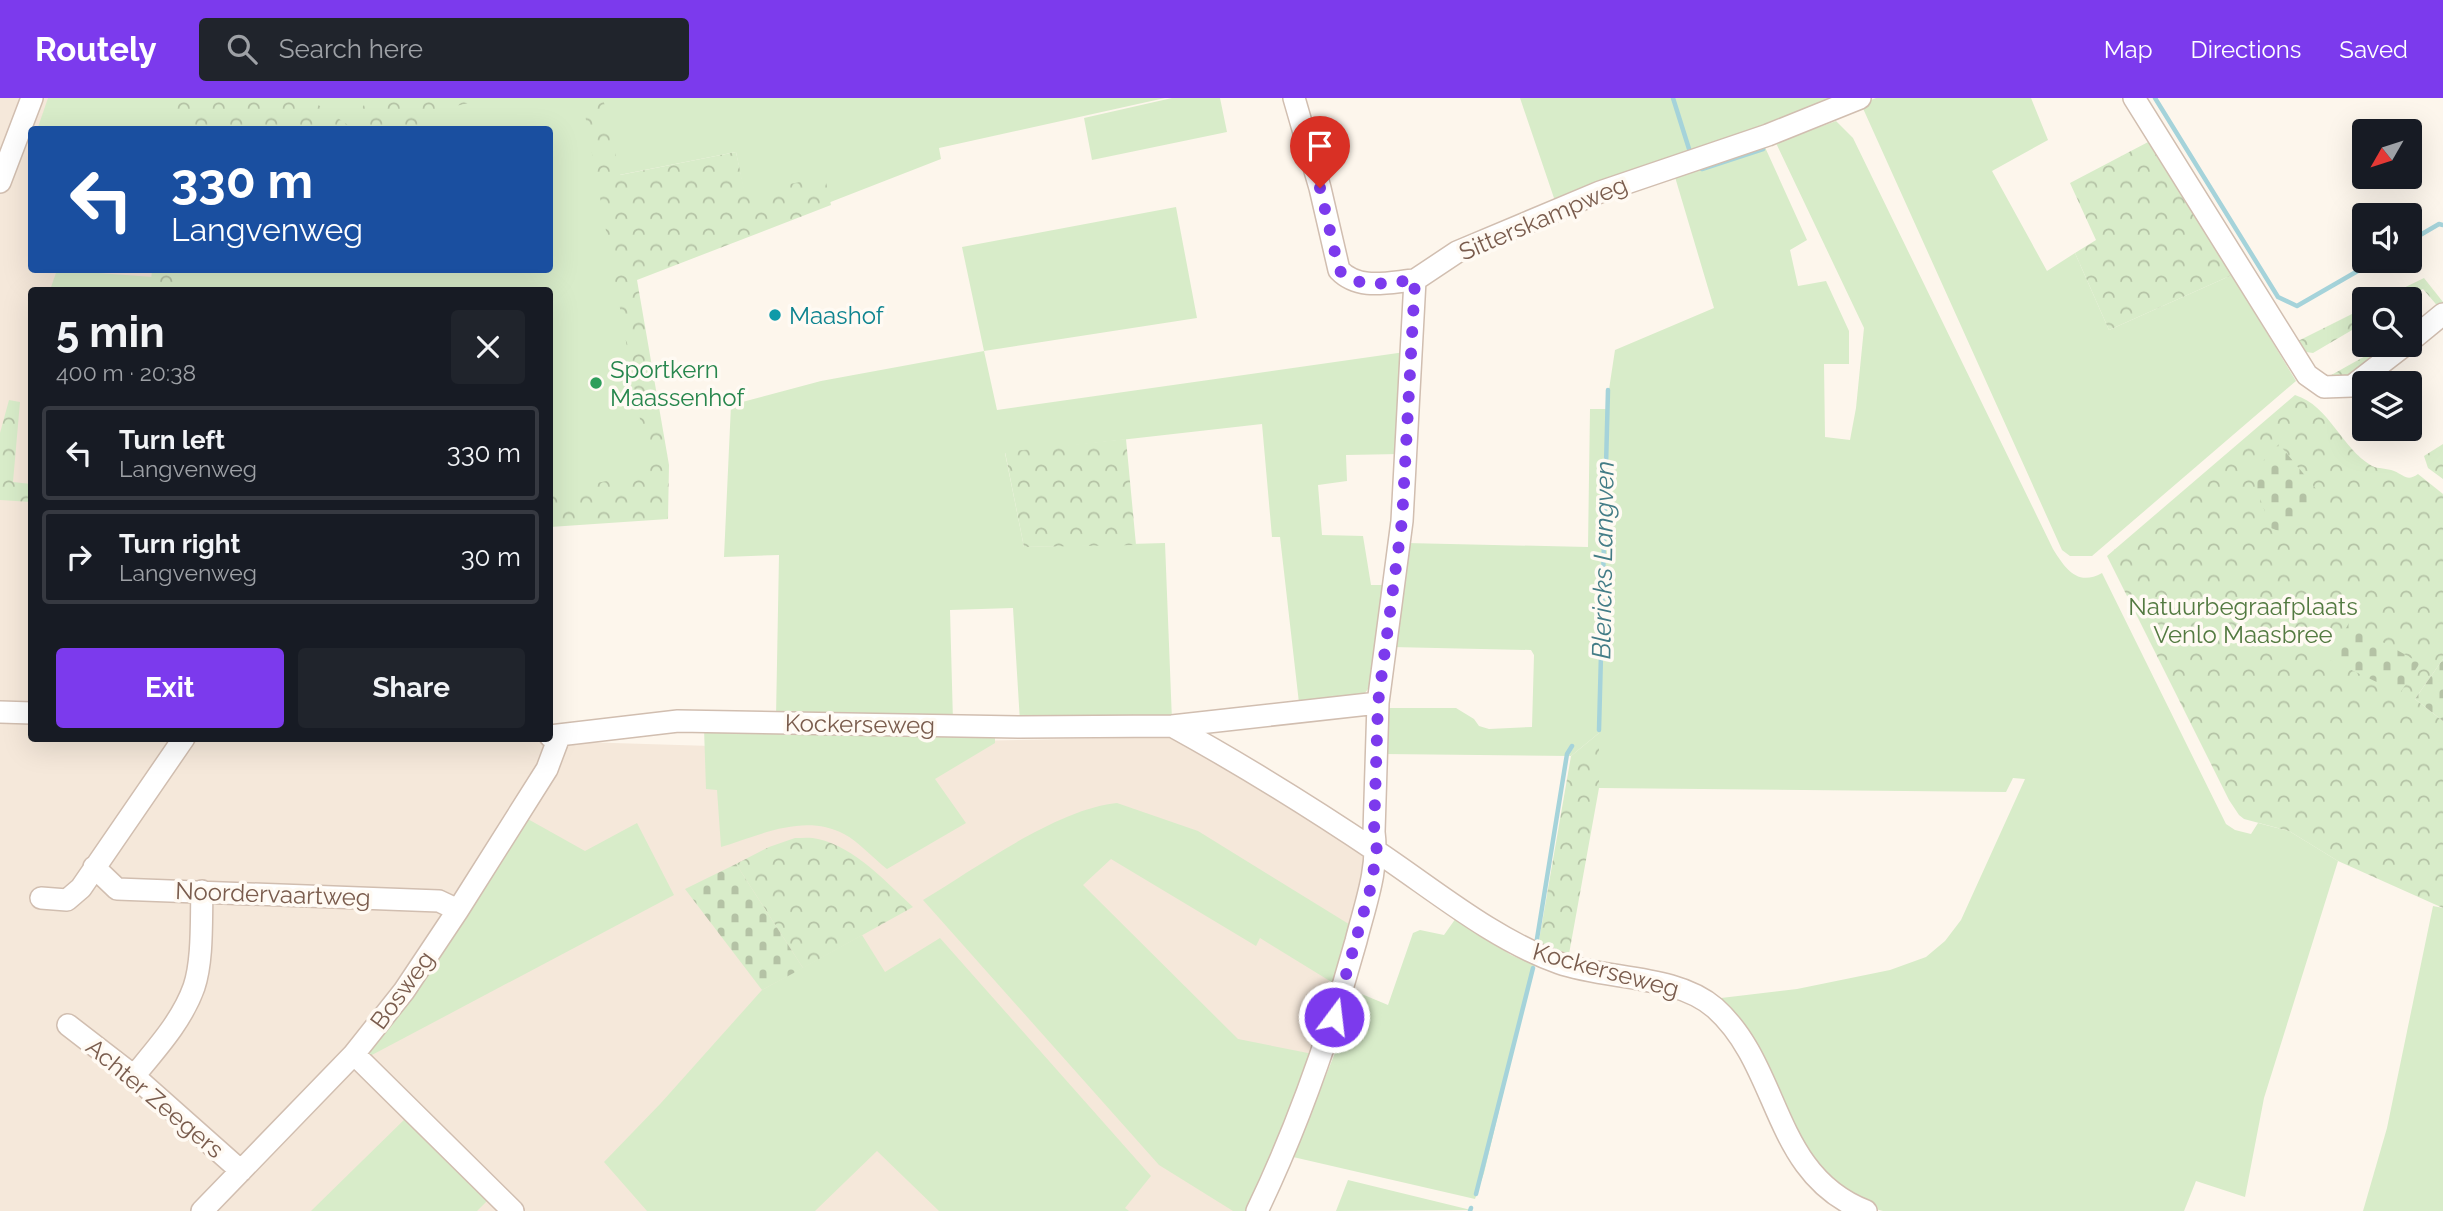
<!DOCTYPE html>
<meta charset="utf-8">
<style>
:root{--surface:#171b24;--page:#20242c;--text:#f1f3f6;--muted:#9ea1a6;--line:#363941;--accent:#7c3aed}
body{margin:0;font-family:Raleway,sans-serif;background:var(--page);color:var(--text);height:100vh;display:flex;flex-direction:column;font-size:26px;white-space:nowrap}
*{box-sizing:border-box;margin:0}
p{font-size:23px;color:var(--muted)}
.icon{flex:none;width:38px;height:38px;fill:none;stroke:currentColor;stroke-width:2;stroke-linecap:round;stroke-linejoin:round}
.map{position:relative;flex:1;overflow:hidden}
.details{position:absolute;left:28px;top:189px;width:525px;height:455px;display:flex;flex-direction:column;background:var(--surface);border-radius:7px;box-shadow:0 7px 28px #0002}
.details>*{flex:none}
.banner{position:absolute;left:28px;top:28px;width:525px;height:147px;border-radius:7px;box-shadow:0 7px 28px #0002;background:#1a4fa0;color:#fff;overflow:hidden}
.needle{width:46px;rotate:231deg}
.tools{position:absolute;left:2352px;top:21px;display:grid;gap:14px}
.tools a{display:grid;place-items:center;width:70px;height:70px;border-radius:7px;background:var(--surface);box-shadow:0 7px 28px #0002;font-size:35px}
.pin{position:absolute;display:grid;place-items:center;width:60px;height:60px;color:#fff;margin:-72px -30px;border-radius:50% 50% 50% 0;rotate:-45deg;box-shadow:0 0 7px #0007}
.pin .icon{rotate:45deg}
.me{position:absolute;width:77px;margin:-38px;rotate:15deg;stroke-linejoin:round;filter:drop-shadow(0 0 5px #0008)}
.turn{display:flex;align-items:center;gap:24px;height:147px;padding:0 28px;font-size:32px}
.turn .icon{width:91px;height:91px;stroke-width:2.5}
.turn b{display:block;font-size:49px;line-height:60px}
.round{display:grid;place-items:center;flex:none;width:74px;height:74px;border-radius:7px;background:var(--page)}
.summary{display:flex;align-items:center;justify-content:space-between;height:119px;padding:0 28px}
h1{font-size:42px;font-weight:700;line-height:52px}
.button{display:flex;gap:14px;margin-top:auto;padding:14px 28px}
.button a{flex:1;height:80px;border-radius:7px;background:var(--accent);color:#fff;font-size:28px;font-weight:700;line-height:80px;text-align:center}
.button a+a{background:var(--page);color:var(--text)}
ul{padding:0;list-style:none}
li{display:flex;align-items:center;gap:21px;height:94px;margin:0 14px 10px;padding:0 14px;border:4px solid var(--line);border-radius:7px}
li div{flex:1}
li b{display:block;font-size:26px}
li em{font-style:normal}
header{display:flex;align-items:center;gap:42px;box-sizing:border-box;height:98px;padding:0 35px;background:var(--accent);color:#fff}
header strong{font-size:33px}
nav{display:flex;gap:38px;margin-inline-start:auto;font-size:24px}
.search{width:490px;height:63px;background:var(--page);display:flex;align-items:center;gap:18px;box-sizing:border-box;padding:0 24px;border-radius:7px;color:var(--muted);font-size:26px}
.map>svg:first-child{display:block}
</style>
<header>
<strong>Routely</strong>
<div class="search"><svg class="icon" aria-label="search" viewBox="0 0 24 24"><circle cx="10" cy="10" r="6"/><path d="M15 15l6 6"/></svg>Search here</div>
<nav><a>Map</a><a>Directions</a><a>Saved</a></nav>
</header>
<div class="map">
<svg width="2443" height="1113" viewBox="0 0 2443 1113">
<defs>
<pattern id="forest-crowns" width="20" height="18" patternUnits="userSpaceOnUse" patternTransform="scale(1.75)"><rect width="20" height="18" fill="#d8ecc9"/><path d="M2 6a3 3 0 1 1 6 0M12 15a3 3 0 1 1 6 0" fill="none" stroke="#b4c2a5"/></pattern>
<pattern id="cemetery-stones" width="16" height="16" patternUnits="userSpaceOnUse" patternTransform="scale(1.75)"><rect width="16" height="16" fill="#d8ecc9"/><path d="M2 7V4a2 2 0 0 1 4 0v3zM10 15v-3a2 2 0 0 1 4 0v3z" fill="#b4c2a5"/></pattern>
</defs>
<rect width="100%" height="100%" fill="#fdf6ec"/>
<path fill="#f5e8da" d="M0 0H166L155 31 32 32V172H153L155 192H32V640H449L711 648 1172 639 1368 757 1347 868 1254 1113H0Z"/>
<path fill="#d8ecc9" d="M48 0H1165L939 50 941 61 828 105 747 109 736 54 604 80 659 378 550 398V192H157L154 172H550V32H37Z
M1172 0H1220L1227 34 1092 62 1084 20Z
M1520 0H1832L1834 6 1555 103Z
M1876 0H2031L2048 42 1992 73 2047 173 2075 155 2109 232 2232 177 2296 283 2092 458H2070L2062 452 1861 6Z
M1836 23 1853 40 2053 451C2065 470 2077 489 2102 475L2226 726 2235 732 2251 736 2258 725 2289 733 2338 763 2264 1000 2245 1099 2196 1083 2184 1113H1883L1864 1108 1812 1068 1759 959 1731 911 1721 900 1797 891 1890 872 1926 859 1945 843 1961 822 2025 681 2013 680 2006 694 1599 690V635L1571 658 1384 656 1387 610H1456L1474 621 1479 628 1489 631 1532 629 1534 557 1531 552 1392 549 1406 445 1588 449 1590 311H1606L1615 252 1714 210 1675 79 1764 47 1807 142 1790 152 1798 188 1826 183 1849 233V266H1824L1825 339 1850 342 1856 310 1864 230 1776 45Z
M1176 109 1197 220 984 253 997 312 1405 254 1400 356 1346 357 1347 383 1318 387 1322 437 1363 438 1371 487H1388C1385 511 1383 590 1359 599 1345 604 1314 604 1299 605L1280 439H1272L1262 326 1005 355 1024 449 1165 445 1172 623 1020 624 1013 510 950 512 953 624 776 619 779 457 724 459 731 307 821 283 984 253 962 149Z
M57 172 153 179 150 192H50Z
M704 630 995 637V645L935 681 966 725 887 771C873 760 859 744 844 736 804 715 761 737 721 749L717 692 706 691Z
M1117 705 1198 733 1352 828 1338 888 1260 840 1256 848 1111 761 1083 787 1238 941 1318 957 1255 1113H1233L1159 1067 923 802C976 770 1057 711 1117 705Z
M526 720 585 753 637 725 674 797 370 958 366 955Z
M2433 808 2443 810V1113H2363L2387 1030Z
M1456 820 1511 857 1534 867 1484 1075 1475 1101 1293 1059 1335 955 1352 892 1388 907 1413 835 1420 832 1444 837Z
M862 837 885 874 940 840 1151 1078 1125 1110 1129 1113H939L877 1053 815 1113H647L604 1064 661 1005 762 892Z
M410 1016 492 1098 477 1113H311Z
M1348 1082 1471 1112 1336 1113Z"/>
<path fill="url(#forest-crowns)" d="M197 0H308L351 29 368 0H491L429 14 414 31H173L175 3 196 5Z
M582 0H603L620 77 736 54 745 95 800 84H826L831 107 637 182 669 367 668 421 550 429V394L643 376 649 371Z
M2150 43 2232 177 2109 232 2075 155 2096 142 2070 85Z
M152 172H185L189 192H150Z
M2424 180 2443 204 2441 212 2423 191 2405 201H2381Z
M2364 210V225L2313 255 2299 253 2294 245Z
M2385 247H2397L2349 281 2326 280Z
M2295 297C2330 308 2341 350 2372 368 2378 371 2387 370 2394 373 2404 377 2407 384 2418 376L2443 396V561L2415 601 2443 623V810L2338 763 2289 733 2244 721 2239 717 2229 702 2107 458Z
M9 302 20 304 13 384 31 386V404L0 402V335Z
M1126 341 1136 447 1024 449 1005 354Z
M2443 346V381L2428 370 2424 358Z
M1599 635V690L1569 856 1537 854 1571 658Z
M795 740C802 740 811 739 818 741 855 749 887 785 913 809L803 870 736 766 769 749Z"/>
<path fill="url(#cemetery-stones)" d="M2279 346 2321 397 2286 436 2271 430 2251 376Z
M2349 525 2420 565 2400 595 2328 561Z
M2443 561V623L2415 601Z
M736 766 803 870 762 892 685 791Z"/>
<g fill="none" stroke-linecap="round" stroke-linejoin="round">
<path stroke="#a5d3da" stroke-width="4.5" d="M1673 0 1690 54
M2155 0 2278 199 2297 208 2375 163
M1702 71 1763 51
M2410 143 2439 126 2443 127
M1599 632 1608 292
M1536 847 1567 656 1572 648
M1476 1096 1533 870
M1470 1113 1471 1110"/>
<g stroke="#d1beb0" stroke-width="24">
<path id="minor" d="M1294 0 1320 90 1339 172C1359 193 1389 184 1415 182
M2134 0 2307 277 2324 289 2352 288 2405 247
M0 84 32 0
M1415 182 1457 154 1600 94 1768 37 1860 0
M2410 243 2443 216
M0 614 32 615
M1172 628C1243 667 1312 710 1379 755 1437 794 1493 841 1559 865 1607 882 1676 876 1715 910 1782 970 1771 1076 1866 1113
M550 638 678 623 1020 629 1172 628 1378 605
M94 769 117 791 439 803 458 812
M41 800 67 802 81 790 184 640
M68 927 134 978 241 1073
M354 956 513 1113
M134 978C156 951 182 923 194 889 203 862 201 822 202 793
M202 1113 354 956 404 893 458 812 547 671 559 639
M1257 1113C1299 1026 1330 936 1356 843 1365 807 1379 771 1374 734L1378 605 1402 423 1415 182"/>
</g>
<use href="#minor" stroke="#fff" stroke-width="21"/>
</g>
<g fill="none" stroke-linecap="round" stroke-linejoin="round">
<path stroke="#7c3aed" stroke-width="12" stroke-dasharray="0 21.6" d="M1320 90 1339 172C1359 193 1389 184 1415 182L1402 423 1378 605 1374 734 1377 753 1370 792 1334 919"/>
</g>
<circle fill="#0f9aa8" stroke="#fffaf3" stroke-width="2.5" cx="775" cy="217" r="7"/>
<circle fill="#2e9e5b" stroke="#fffaf3" stroke-width="2.5" cx="596" cy="285" r="7"/>
<g text-anchor="middle" dominant-baseline="central" stroke-width="7" stroke-linejoin="round" paint-order="stroke">
<g font-size="24" fill="#7a5c4d" stroke="#fffaf3">
<text transform="translate(1543 120) rotate(-23)">Sitterskampweg</text>
<text transform="translate(860 626) rotate(1)">Kockerseweg</text>
<text transform="translate(273 796) rotate(2)">Noordervaartweg</text>
<text transform="translate(1606 872) rotate(15)">Kockerseweg</text>
<text transform="translate(402 892) rotate(-54)">Bosweg</text>
<text transform="translate(155 1000) rotate(40)">Achter Zeegers</text>
</g>
<g font-size="24" fill="#0d838f" stroke="#fffaf3" text-anchor="start">
<text x="789" y="217">Maashof</text>
</g>
<g font-size="24" fill="#27864d" stroke="#fffaf3" text-anchor="start">
<text x="610" y="271">Sportkern<tspan x="610" dy="28">Maassenhof</tspan></text>
</g>
<g font-size="24" fill="#537a41" stroke="#fffaf3">
<text x="2243" y="508">Natuurbegraafplaats<tspan x="2243" dy="28">Venlo Maasbree</tspan></text>
</g>
<g font-size="26" font-style="italic" fill="#437c86" stroke="#fffaf3">
<text transform="translate(1603 462) rotate(-89)">Blericks Langven</text>
</g>
</g>
</svg>
<div class="tools">
<a><svg class="needle" viewBox="-14 -14 28 28"><path d="M0-13l5 13h-10z" fill="#e53935"/><path d="M0 13l5-13h-10z" fill="#9ea1a6"/></svg></a>
<a><svg class="icon" aria-label="sound" viewBox="0 0 24 24"><path d="M4 9h4l5-4v14l-5-4H4zM17 9q2 3 0 6"/></svg></a>
<a><svg class="icon" aria-label="search" viewBox="0 0 24 24"><circle cx="10" cy="10" r="6"/><path d="M15 15l6 6"/></svg></a>
<a><svg class="icon" aria-label="layers" viewBox="0 0 24 24"><path d="M12 4l9 5-9 5-9-5zM3 14l9 5 9-5"/></svg></a>
</div>
<div class="pin" style="left:1320px;top:90px;background:#d93025"><svg class="icon" aria-label="arrive" viewBox="0 0 24 24"><path d="M6 21V4h12l-3 4 3 4H6"/></svg></div>
<svg class="me" style="left:1334px;top:919px" viewBox="-20 -20 40 40"><circle r="17" fill="#7c3aed" stroke="#fff" stroke-width="3"/><path d="M0-11L8 9 0 5-8 9z" fill="#fff"/></svg>
<div class="banner">
<div class="turn"><svg class="icon" aria-label="left" viewBox="0 0 24 24"><path d="M17 20v-9H6M10 6l-5 5 5 5"/></svg><div><b>330 m</b>Langvenweg</div></div>
</div>
<section class="details">
<div class="summary"><div><h1>5 min</h1><p>400 m · 20:38</p></div><a class="round"><svg class="icon" aria-label="close" viewBox="0 0 24 24"><path d="M6 6l12 12M18 6L6 18"/></svg></a></div>
<ul>
<li><svg class="icon" aria-label="left" viewBox="0 0 24 24"><path d="M17 20v-9H6M10 6l-5 5 5 5"/></svg><div><b>Turn left</b><p>Langvenweg</p></div><em>330 m</em></li>
<li><svg class="icon" aria-label="right" viewBox="0 0 24 24"><path d="M7 20v-9h11M14 6l5 5-5 5"/></svg><div><b>Turn right</b><p>Langvenweg</p></div><em>30 m</em></li>
</ul>
<div class="button"><a>Exit</a><a>Share</a></div>
</section>
</div>
